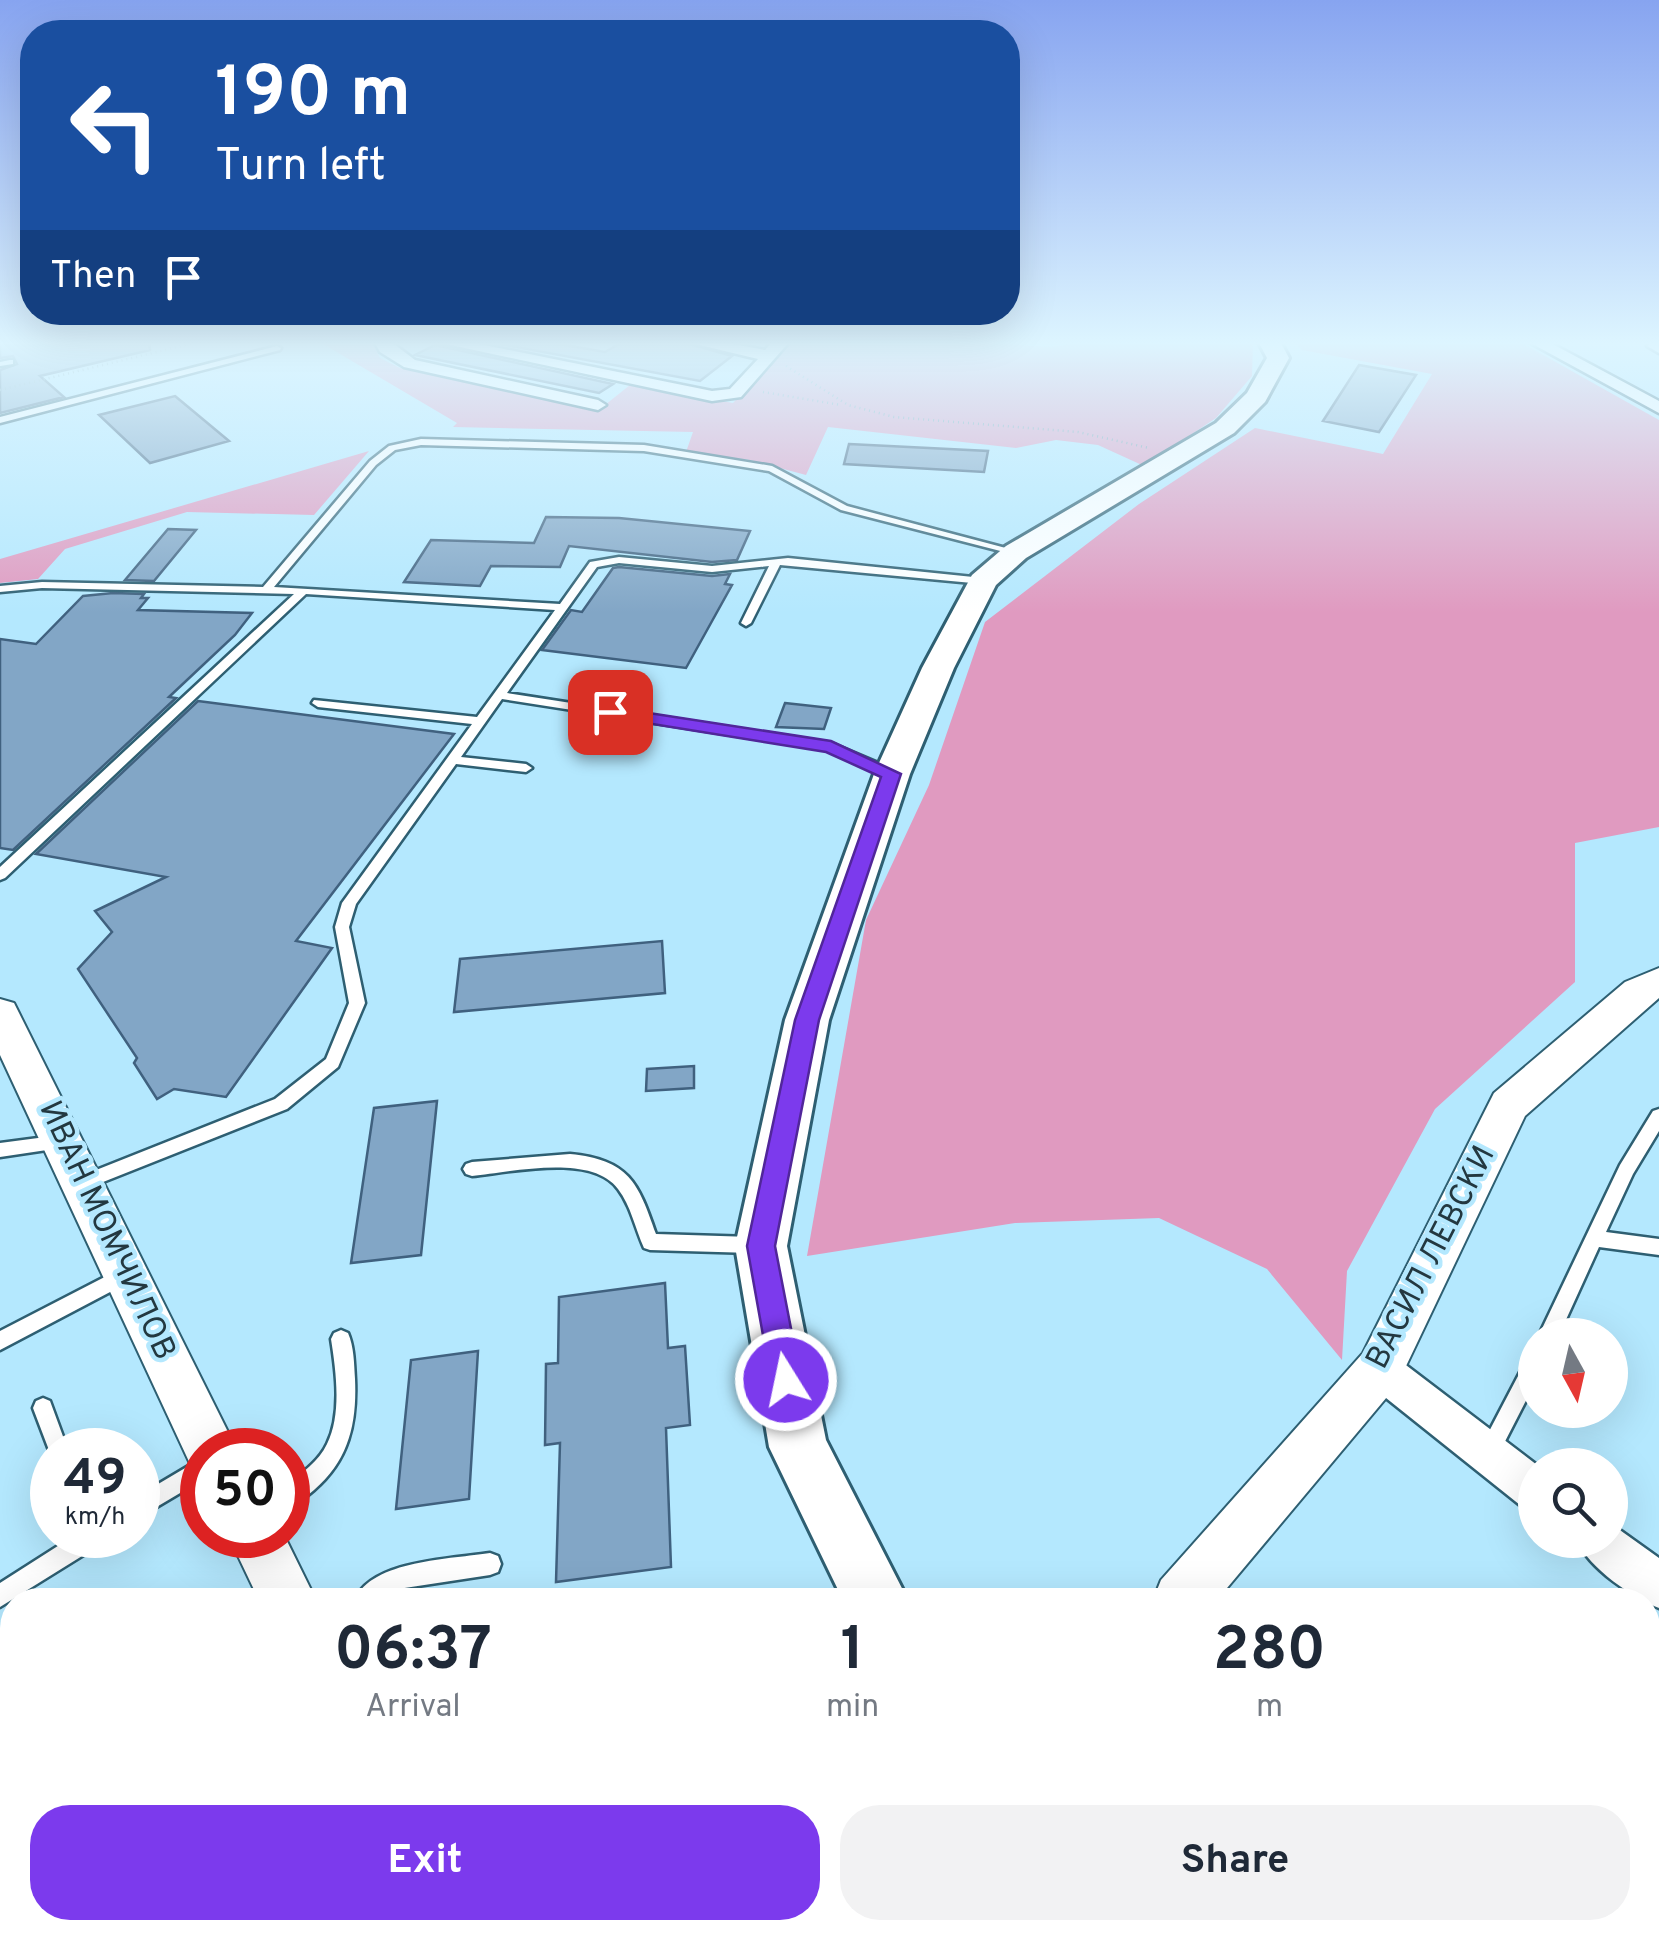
<!DOCTYPE html>
<meta charset="utf-8">
<style>
:root{--surface:#fff;--page:#f2f2f3;--text:#1f2937;--muted:#747a83;--accent:#7c3aed}
body{margin:0;font-family:Overpass,sans-serif;background:var(--page);color:var(--text);height:100vh;display:flex;flex-direction:column;font-size:38px;white-space:nowrap}
*{box-sizing:border-box;margin:0}
p{font-size:32px;color:var(--muted)}
.icon{flex:none;width:55px;height:55px;fill:none;stroke:currentColor;stroke-width:2;stroke-linecap:round;stroke-linejoin:round}
.map{position:relative;flex:1;overflow:hidden}
.side{position:absolute;left:0px;top:1588px;width:1660px;height:352px;display:flex;flex-direction:column;background:var(--surface);border-radius:40px 40px 0 0;box-shadow:0 10px 40px #0002}
.side>*{flex:none}
.banner{position:absolute;left:20px;top:20px;width:1000px;height:305px;border-radius:40px;box-shadow:0 10px 40px #0002;background:#1a4fa0;color:#fff;overflow:hidden}
.needle{width:65px;rotate:172deg}
.fabs{position:absolute;left:1518px;top:1318px;display:grid;gap:20px}
.fabs a{display:grid;place-items:center;width:110px;height:110px;border-radius:50%;background:var(--surface);box-shadow:0 10px 40px #0002;font-size:50px}
.speed{position:absolute;left:30px;top:1428px;display:flex;gap:20px;font-size:50px;font-weight:700;text-align:center}
.speed>*{display:grid;place-content:center;width:130px;height:130px;border-radius:50%;background:var(--surface);box-shadow:0 10px 40px #0002;line-height:1}
.speed small{font-size:25px;font-weight:400}
.speed .limit{border:15px solid #d22;background:#fff;color:#111}
.pin{position:absolute;display:grid;place-items:center;width:85px;height:85px;color:#fff;margin:-42px;border-radius:20px;box-shadow:0 5px 15px #0006}
.me{position:absolute;width:110px;margin:-55px;rotate:350deg;stroke-linejoin:round;filter:drop-shadow(0 0 8px #0008)}
.turn{display:flex;align-items:center;gap:35px;height:210px;padding:0 30px;font-size:45px}
.turn .icon{width:130px;height:130px;stroke-width:2.5}
.turn b{display:block;font-size:70px;line-height:85px}
.then{display:flex;align-items:center;height:95px;padding:0 30px;background:#0003;gap:20px;font-size:38px}
.eta{display:flex;justify-content:space-evenly;align-items:center;height:170px;text-align:center}
.eta b{font-size:60px;font-weight:700;line-height:70px}
.action{display:flex;gap:20px;margin-top:auto;padding:20px 30px}
.action a{flex:1;height:115px;border-radius:40px;background:var(--accent);color:#fff;font-size:40px;font-weight:700;line-height:115px;text-align:center}
.action a+a{background:var(--page);color:var(--text)}
.map>svg:first-child{display:block}
</style>
<div class="map">
<svg width="1659" height="1939" viewBox="0 0 1659 1939">
<rect width="100%" height="100%" fill="#b4e8fe"/>
<path fill="#e09ac0" d="M318 341H377L374 346 380 358 400 368 600 409 630 385 733 403 792 341H969L1050 347 1093 341H1253L1252 376 1216 418 1144 466 1098 445 1056 440 1016 448 828 427 806 475 750 460 686 452 693 432 453 427 457 423Z
M1294 341H1518L1659 420V827L1575 843V982L1435 1109 1347 1271 1342 1360 1267 1269 1159 1218 1015 1223 807 1256 866 920 929 785 985 622 1139 504 1255 428 1383 454 1432 374 1302 350Z
M369 451 314 515 187 512 65 549 38 579 0 583V559Z"/>
<path fill="#82a6c6" stroke="#40617f" stroke-width="2.5" d="M0 341H149L150 350 40 376 64 397 0 413V370L17 364 13 356 0 358Z
M484 341H542L605 352 624 341H679L732 356 700 381Z
M435 345 613 384 599 393 415 355Z
M1359 365 1416 375 1379 432 1323 421Z
M175 396 229 441 150 463 99 415Z
M849 444 988 451 984 472 844 464Z
M546 517 619 518 750 531 737 560 712 562 569 546 560 567 491 566 480 586 404 582 431 540 534 543Z
M168 529 196 530 154 581 125 580Z
M619 567 712 576 730 574 725 584 732 585 686 668 542 650 571 610 582 612 613 568Z
M113 593 144 594 141 598H148L138 610 252 613 235 635 169 697 176 698 13 850 0 848V639L36 644 83 596Z
M198 701 454 734 296 941 332 948 226 1097 174 1089 157 1099 134 1063 137 1058 78 969 112 932 95 911 166 877 36 854Z
M785 703 831 708 824 729 776 727Z
M662 941 665 993 454 1012 460 959Z
M694 1066V1088L646 1091 647 1069Z
M437 1101 421 1255 351 1263 374 1108Z
M665 1283 668 1348 685 1346 690 1425 666 1428 671 1567 556 1582 560 1443 545 1445 546 1364 558 1363 559 1297Z
M478 1351 469 1499 396 1509 411 1360Z"/>
<g fill="none" stroke-linecap="round" stroke-linejoin="round">
<g stroke="#2e5f72" stroke-width="5">
<path id="service" d="M277 346 281 348 280 350 0 423V417Z
M10 360H13V364L0 366V362Z
M421 439 644 445 772 466 847 506 1021 552 1016 555 841 510 769 471 644 451 421 445 395 450 376 465 274 587 560 604 590 562 619 557 712 566 788 558 983 578 988 581 983 584 780 565 751 623 746 626 741 623 769 566 712 572 619 563 597 567 507 693 831 743 897 771V777H887L828 750 502 699 461 757 526 764 532 768 526 772 456 764 356 904 349 927 365 1003 338 1067 287 1109 88 1188 82 1190 76 1188 73 1183 76 1178 275 1099 326 1059 349 1003 335 927 342 903 472 724 318 707 312 703 314 700 477 717 555 610 306 594 5 878 0 880V867L294 594 42 588 0 592V586L42 582 263 587 370 461 389 446Z
M1659 1109V1131L1633 1174 1606 1232 1659 1239V1255L1599 1247 1559 1335H1539L1620 1165 1653 1111Z
M61 1135 67 1137 70 1142 67 1147 0 1157V1143Z
M570 1154C629 1160 638 1182 656 1234L752 1237 758 1239 761 1245 758 1251 752 1253 650 1250 644 1248C635 1228 631 1206 618 1189 592 1153 511 1172 472 1176L466 1174 463 1169 466 1164 472 1162Z
M124 1267 131 1269 133 1275 131 1281 0 1350V1331Z
M341 1330 348 1333C354 1347 354 1363 355 1379 357 1423 349 1460 314 1490 306 1497 298 1503 288 1508V1484C302 1473 319 1461 327 1444 342 1414 336 1371 331 1339L334 1333Z
M1535 1354V1383L1497 1457 1490 1460 1483 1457 1480 1450 1483 1443 1528 1357Z
M43 1398 50 1401 68 1450H52V1458L33 1408 36 1401Z
M202 1458V1480L138 1518V1496Z
M75 1535H106L103 1543 0 1607V1583Z
M490 1553 498 1556 501 1564 498 1572 490 1575 398 1589 384 1600H355C371 1560 453 1559 490 1553Z
M103 1928H136L130 1939H96Z
M1100 1928H1126L1130 1939H1104Z"/>
</g>
<g stroke="#2e5f72" stroke-width="5">
<path id="minor" d="M374 341H390L415 360 598 400 606 405 598 410 404 367 380 352Z
M432 341H464L712 391 730 389 758 359 683 341H717L765 350 773 341H790L741 397 712 401Z
M1527 341H1547L1659 401V413Z
M1659 342V353L1647 346 1650 343Z
M1380 1351 1394 1356 1537 1465 1535 1511 1520 1505 1366 1382 1360 1369 1366 1356Z
M1610 1523 1659 1558V1608C1634 1598 1589 1569 1577 1540H1610Z"/>
</g>
<g stroke="#2e5f72" stroke-width="4">
<path id="tertiary" d="M1659 968V998L1525 1116 1397 1385 1217 1600H1153L1161 1580 1363 1353 1494 1093 1625 982Z
M0 999 14 1003 19 1013 228 1432 236 1450H202V1472L192 1468 0 1055Z
M228 1535H284L316 1600H259Z
M428 1928H496L501 1939H433Z"/>
</g>
<g stroke="#2e5f72" stroke-width="6">
<path id="secondary" d="M1258 341H1280L1289 358 1265 402 1234 433 1026 558 996 585 954 668 910 774 829 1020 787 1246 826 1440 908 1600H843L769 1447 735 1246 785 1020 874 774 922 668 972 575 1006 546 1216 423 1247 393 1267 358Z
M873 1928H950L945 1939H868Z
M964 1928H1038L1039 1939H965Z"/>
</g>
<path stroke="#759cac" stroke-width="2.5" stroke-dasharray="1 4" stroke-linecap="butt" d="M786 366 848 405 894 417 1078 432 1149 448
M0 390 202 341
M763 392 841 405"/>
<use href="#service" fill="#fff" fill-rule="evenodd"/>
<use href="#minor" fill="#fff" fill-rule="evenodd"/>
<use href="#tertiary" fill="#fff" fill-rule="evenodd"/>
<use href="#secondary" fill="#fff" fill-rule="evenodd"/>
</g>
<linearGradient id="sky" x2="0" y2="1"><stop stop-color="#87a4f0"/><stop offset="0.56" stop-color="#ddf5ff"/><stop offset="1" stop-color="#ddf5ff" stop-opacity="0"/></linearGradient>
<rect width="1659" height="613" fill="url(#sky)"/>
<path fill="#7c3aed" stroke="#51269a" stroke-width="2.5" d="M610 707 831 741 901 774 819 1020 775 1246 801 1380 796 1390 786 1394 775 1390 771 1380 747 1246 795 1020 881 777 826 752 603 716V709Z"/>
<g text-anchor="middle" dominant-baseline="central" stroke-width="9" stroke-linejoin="round" paint-order="stroke">
<g font-size="32" fill="#233840" stroke="#b4e8fe">
<text transform="translate(106 1231) rotate(65)">ИВАН МОМЧИЛОВ</text>
<text transform="translate(1432 1258) rotate(-63)">ВАСИЛ ЛЕВСКИ</text>
</g>
</g>
</svg>
<div class="fabs">
<a><svg class="needle" viewBox="-14 -14 28 28"><path d="M0-13l5 13h-10z" fill="#e53935"/><path d="M0 13l5-13h-10z" fill="#747a83"/></svg></a>
<a><svg class="icon" aria-label="search" viewBox="0 0 24 24"><circle cx="10" cy="10" r="6"/><path d="M15 15l6 6"/></svg></a>
</div>
<div class="speed"><div>49<small>km/h</small></div><div class="limit">50</div></div>
<div class="pin" style="left:610px;top:712px;background:#d93025"><svg class="icon" aria-label="arrive" viewBox="0 0 24 24"><path d="M6 21V4h12l-3 4 3 4H6"/></svg></div>
<svg class="me" style="left:786px;top:1380px" viewBox="-20 -20 40 40"><circle r="17" fill="#7c3aed" stroke="#fff" stroke-width="3"/><path d="M0-11L8 9 0 5-8 9z" fill="#fff"/></svg>
<div class="banner">
<div class="turn"><svg class="icon" aria-label="left" viewBox="0 0 24 24"><path d="M17 20v-9H6M10 6l-5 5 5 5"/></svg><div><b>190 m</b>Turn left</div></div>
<div class="then">Then<svg class="icon" aria-label="arrive" viewBox="0 0 24 24"><path d="M6 21V4h12l-3 4 3 4H6"/></svg></div>
</div>
<section class="side">
<div class="eta">
<div><b>06:37</b><p>Arrival</p></div>
<div><b>1</b><p>min</p></div>
<div><b>280</b><p>m</p></div>
</div>
<div class="action"><a>Exit</a><a>Share</a></div>
</section>
</div>
